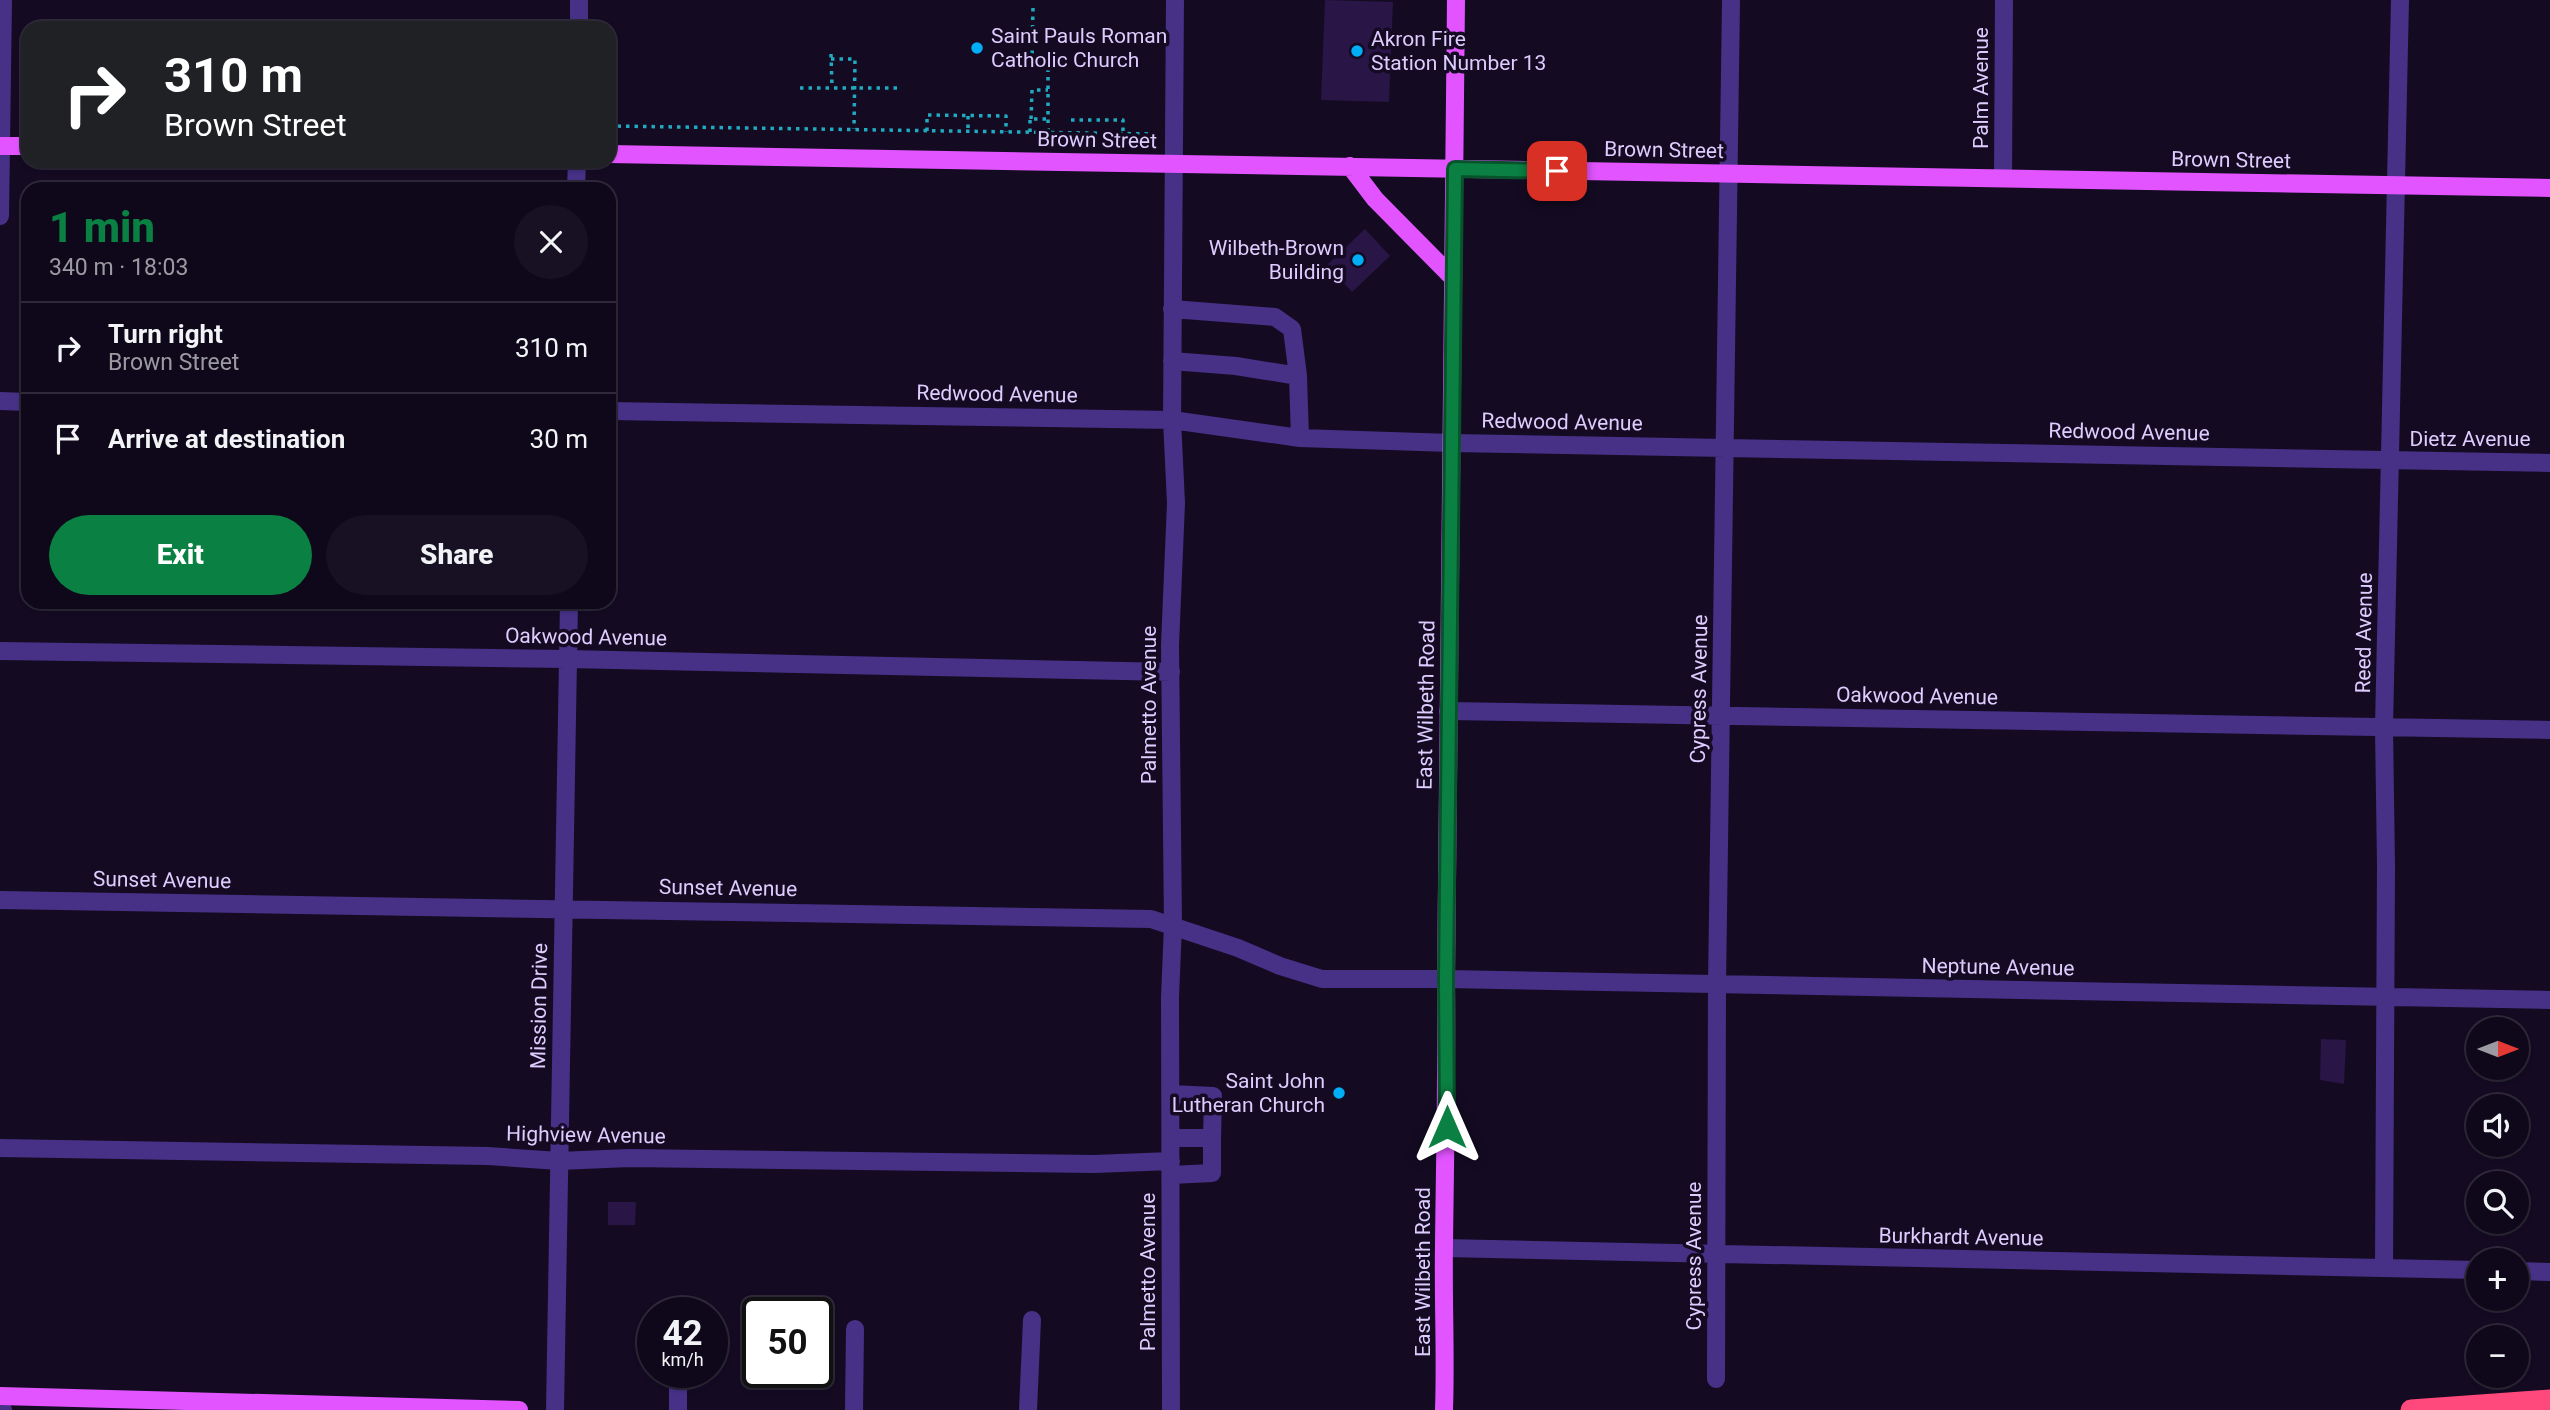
<!DOCTYPE html>
<meta charset="utf-8">
<style>
:root{--surface:#0f081a;--page:#181123;--text:#f1f3f6;--muted:#9b9aa2;--line:#2f2939;--accent:#0b8043}
body{margin:0;font-family:Roboto,sans-serif;background:var(--page);color:var(--text);height:100vh;display:flex;flex-direction:column;font-size:26px;white-space:nowrap}
*{box-sizing:border-box;margin:0}
p{font-size:23px;color:var(--muted)}
.icon{flex:none;width:38px;height:38px;fill:none;stroke:currentColor;stroke-width:2;stroke-linecap:round;stroke-linejoin:round}
.map{position:relative;flex:1;overflow:hidden}
.side{position:absolute;left:21px;top:182px;width:595px;height:427px;display:flex;flex-direction:column;background:var(--surface);border-radius:21px;box-shadow:0 2px 5px #0004,0 0 0 2px var(--line)}
.side>*{flex:none}
.guide{position:absolute;left:21px;top:21px;width:595px;height:147px;border-radius:21px;box-shadow:0 2px 5px #0004,0 0 0 2px var(--line);background:#202124;color:#fff;overflow:hidden}
.needle{width:46px;rotate:90deg}
.controls{position:absolute;left:2466px;top:1017px;display:grid;gap:14px}
.controls a{display:grid;place-items:center;width:63px;height:63px;border-radius:50%;background:var(--surface);box-shadow:0 2px 5px #0004,0 0 0 2px var(--line);font-size:35px}
.speed{position:absolute;left:637px;top:1297px;display:flex;gap:14px;font-size:35px;font-weight:700;text-align:center}
.speed>*{display:grid;place-content:center;width:91px;height:91px;border-radius:50%;background:var(--surface);box-shadow:0 2px 5px #0004,0 0 0 2px var(--line);line-height:1}
.speed small{font-size:18px;font-weight:400}
.speed .limit{border:4px solid #111;border-radius:10px;background:#fff;color:#111}
.pin{position:absolute;display:grid;place-items:center;width:60px;height:60px;color:#fff;margin:-30px;border-radius:14px;box-shadow:0 4px 10px #0006}
.me{position:absolute;width:77px;margin:-38px;rotate:0deg;stroke-linejoin:round;filter:drop-shadow(0 0 5px #0008)}
.turn{display:flex;align-items:center;gap:24px;height:147px;padding:0 28px;font-size:32px}
.turn .icon{width:91px;height:91px;stroke-width:2.5}
.turn b{display:block;font-size:49px;line-height:60px}
.round{display:grid;place-items:center;flex:none;width:74px;height:74px;border-radius:37px;background:var(--page)}
.headline{display:flex;align-items:center;justify-content:space-between;height:119px;padding:0 28px}
h1{font-size:42px;font-weight:800;line-height:52px;color:var(--accent)}
.button{display:flex;gap:14px;margin-top:auto;padding:14px 28px}
.button a{flex:1;height:80px;border-radius:42px;background:var(--accent);color:#fff;font-size:28px;font-weight:800;line-height:80px;text-align:center}
.button a+a{background:var(--page);color:var(--text)}
ul{padding:0;list-style:none}
li{display:flex;align-items:center;gap:21px;height:91px;padding:0 28px;border-top:2px solid var(--line)}
li div{flex:1}
li b{display:block;font-size:26px}
li em{font-style:normal}
.map>svg:first-child{display:block}
</style>
<div class="map">
<svg width="2550" height="1410" viewBox="0 0 2550 1410">
<rect width="100%" height="100%" fill="#140b23"/>
<path fill="#291546" d="M1325 0 1393 2 1389 102 1321 100Z
M1365 229 1390 256 1352 292 1327 265Z
M2321 1039 2346 1040 2344 1084 2320 1080Z
M608 1202H636L635 1225H608Z"/>
<g fill="none" stroke-linecap="round" stroke-linejoin="round">
<path stroke="#21a9bf" stroke-width="3.5" stroke-dasharray="3.5 5" stroke-linecap="butt" d="M1033 8 1032 60H1048V133
M831 54 832 87
M831 59H855L854 129
M800 88H902
M968 116V131
M1031 119 1032 90H1048
M1071 120H1123V134
M609 126 1156 134
M927 131V115L1006 116V132
M1030 132V119H1047"/>
<path stroke="#463187" stroke-width="18" d="M579 28V0
M2003 177 2004 0
M576 189 577 161
M0 216 3 0
M1172 309 1275 317 1292 329 1298 376 1300 438
M1172 361 1236 366 1298 376
M0 401 28 402
M609 411 1172 420 1300 438 1451 443 2550 463
M0 651 568 659 1171 672
M1448 711 2550 730
M0 900 1151 919 1238 948 1280 966 1322 979H1446L2550 1000
M1171 1138H1212L1213 1096 1171 1094
M0 1148 488 1156 559 1161 629 1158 1094 1164 1171 1161
M1171 1175 1212 1173V1138
M1444 1248 2478 1270
M2384 1267 2386 866 2384 727 2400 0
M2516 1271 2550 1272
M678 1305V1312
M678 1372V1410
M1716 1379 1717 984 1731 0
M0 1403 3 1410
M555 1410 569 602
M854 1410 855 1329
M1028 1410 1032 1320
M1171 1410 1170 997 1173 925 1170 645 1176 503 1172 420 1175 0"/>
<path stroke="#e154ff" stroke-width="18" d="M0 146H28
M609 154C1256 165 1903 177 2550 188
M1350 166 1375 199 1453 278
M0 1396 519 1410
M1444 1410C1446 1355 1443 1300 1444 1245 1445 1156 1447 1068 1446 979L1456 0"/>
<path stroke="#ff487b" stroke-width="21" d="M2411 1410 2550 1400"/>
</g>
<g fill="none" stroke-linecap="round" stroke-linejoin="round">
<g stroke="#07532c" stroke-width="18">
<path id="route" d="M1447 1127 1446 979 1455 169 1557 171"/>
</g>
<use href="#route" stroke="#0b8043" stroke-width="12"/>
</g>
<g fill="#00aef8" stroke="#140b23" stroke-width="2.5">
<circle cx="977" cy="48" r="7"/>
<circle cx="1357" cy="51" r="7"/>
<circle cx="1358" cy="260" r="7"/>
<circle cx="1339" cy="1093" r="7"/>
</g>
<g text-anchor="middle" dominant-baseline="central" stroke-width="7" stroke-linejoin="round" paint-order="stroke">
<g font-size="21" fill="#ddcdff" stroke="#140b23" text-anchor="start">
<text x="991" y="36">Saint Pauls Roman<tspan x="991" dy="24">Catholic Church</tspan></text>
<text x="1371" y="39">Akron Fire<tspan x="1371" dy="24">Station Number 13</tspan></text>
<text x="1344" y="248" text-anchor="end">Wilbeth-Brown<tspan x="1344" dy="24">Building</tspan></text>
<text x="1325" y="1081" text-anchor="end">Saint John<tspan x="1325" dy="24">Lutheran Church</tspan></text>
</g>
<g font-size="21" fill="#ddcdff" stroke="#140b23">
<text transform="translate(1981 88) rotate(-90)">Palm Avenue</text>
<text transform="translate(1097 140) rotate(1)">Brown Street</text>
<text transform="translate(1664 150) rotate(1)">Brown Street</text>
<text transform="translate(2231 160) rotate(1)">Brown Street</text>
<text transform="translate(997 394) rotate(1)">Redwood Avenue</text>
<text transform="translate(1562 422) rotate(1)">Redwood Avenue</text>
<text transform="translate(2129 432) rotate(1)">Redwood Avenue</text>
<text x="2470" y="439">Dietz Avenue</text>
<text transform="translate(2364 633) rotate(-89)">Reed Avenue</text>
<text transform="translate(586 637) rotate(1)">Oakwood Avenue</text>
<text transform="translate(1699 689) rotate(-89)">Cypress Avenue</text>
<text transform="translate(1917 696) rotate(1)">Oakwood Avenue</text>
<text transform="translate(1149 705) rotate(-90)">Palmetto Avenue</text>
<text transform="translate(1426 705) rotate(-89)">East Wilbeth Road</text>
<text transform="translate(162 880) rotate(1)">Sunset Avenue</text>
<text transform="translate(728 888) rotate(1)">Sunset Avenue</text>
<text transform="translate(1998 967) rotate(1)">Neptune Avenue</text>
<text transform="translate(539 1006) rotate(-89)">Mission Drive</text>
<text transform="translate(586 1135) rotate(1)">Highview Avenue</text>
<text transform="translate(1961 1237) rotate(1)">Burkhardt Avenue</text>
<text transform="translate(1694 1256) rotate(-90)">Cypress Avenue</text>
<text transform="translate(1148 1272) rotate(-90)">Palmetto Avenue</text>
<text transform="translate(1423 1272) rotate(-90)">East Wilbeth Road</text>
</g>
</g>
</svg>
<div class="controls">
<a><svg class="needle" viewBox="-14 -14 28 28"><path d="M0-13l5 13h-10z" fill="#e53935"/><path d="M0 13l5-13h-10z" fill="#9b9aa2"/></svg></a>
<a><svg class="icon" aria-label="sound" viewBox="0 0 24 24"><path d="M4 9h4l5-4v14l-5-4H4zM17 9q2 3 0 6"/></svg></a>
<a><svg class="icon" aria-label="search" viewBox="0 0 24 24"><circle cx="10" cy="10" r="6"/><path d="M15 15l6 6"/></svg></a>
<a>+</a>
<a>−</a>
</div>
<div class="speed"><div>42<small>km/h</small></div><div class="limit">50</div></div>
<div class="pin" style="left:1557px;top:171px;background:#d93025"><svg class="icon" aria-label="arrive" viewBox="0 0 24 24"><path d="M6 21V4h12l-3 4 3 4H6"/></svg></div>
<svg class="me" style="left:1447px;top:1127px" viewBox="-20 -20 40 40"><path d="M0-17L14 15 0 8-14 15z" fill="#0b8043" stroke="#fff" stroke-width="4"/></svg>
<div class="guide">
<div class="turn"><svg class="icon" aria-label="right" viewBox="0 0 24 24"><path d="M7 20v-9h11M14 6l5 5-5 5"/></svg><div><b>310 m</b>Brown Street</div></div>
</div>
<section class="side">
<div class="headline"><div><h1>1 min</h1><p>340 m · 18:03</p></div><a class="round"><svg class="icon" aria-label="close" viewBox="0 0 24 24"><path d="M6 6l12 12M18 6L6 18"/></svg></a></div>
<ul>
<li><svg class="icon" aria-label="right" viewBox="0 0 24 24"><path d="M7 20v-9h11M14 6l5 5-5 5"/></svg><div><b>Turn right</b><p>Brown Street</p></div><em>310 m</em></li>
<li><svg class="icon" aria-label="arrive" viewBox="0 0 24 24"><path d="M6 21V4h12l-3 4 3 4H6"/></svg><div><b>Arrive at destination</b></div><em>30 m</em></li>
</ul>
<div class="button"><a>Exit</a><a>Share</a></div>
</section>
</div>
